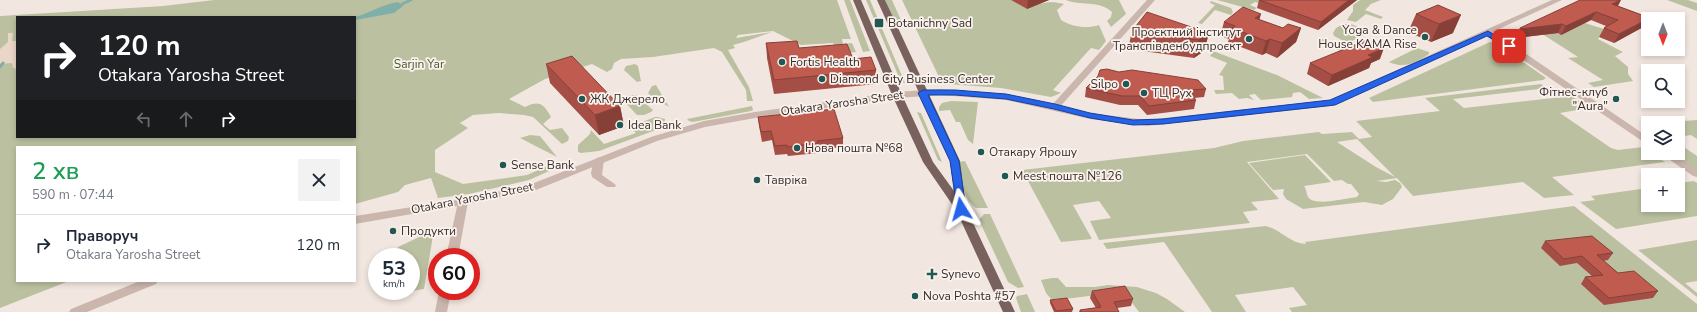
<!DOCTYPE html>
<html lang="uk">
<meta charset="utf-8">
<style>
:root{--surface:#fff;--page:#f2f2f3;--text:#1f2937;--muted:#747a83;--line:#e0e1e3}
body{margin:0;font-family:"Nunito Sans",sans-serif;background:var(--page);color:var(--text);height:100vh;display:flex;flex-direction:column;font-size:15px;white-space:nowrap}
*{box-sizing:border-box;margin:0}
p{font-size:13px;color:var(--muted)}
.icon{flex:none;width:22px;height:22px;fill:none;stroke:currentColor;stroke-width:2;stroke-linecap:round;stroke-linejoin:round}
.map{position:relative;flex:1;overflow:hidden}
.side{position:absolute;left:16px;top:146px;width:340px;height:136px;display:flex;flex-direction:column;background:var(--surface);border-radius:0px;box-shadow:0 2px 6px #0003}
.side>*{flex:none}
.top-card{position:absolute;left:16px;top:16px;width:340px;height:122px;border-radius:0px;box-shadow:0 2px 6px #0003;background:#202124;color:#fff;overflow:hidden}
.needle{width:26px;rotate:180deg}
.controls{position:absolute;left:1641px;top:12px;display:grid;gap:8px}
.controls a{display:grid;place-items:center;width:44px;height:44px;border-radius:0px;background:var(--surface);box-shadow:0 2px 6px #0003;font-size:20px}
.speed{position:absolute;left:368px;top:248px;display:flex;gap:8px;font-size:20px;font-weight:700;text-align:center}
.speed>*{display:grid;place-content:center;width:52px;height:52px;border-radius:50%;background:var(--surface);box-shadow:0 2px 6px #0003;line-height:1}
.speed small{font-size:10px;font-weight:400}
.speed .limit{border:6px solid #d22;background:#fff;color:#111}
.pin{position:absolute;display:grid;place-items:center;width:34px;height:34px;color:#fff;margin:-17px;border-radius:8px;box-shadow:0 2px 6px #0006}
.me{position:absolute;width:44px;margin:-22px;rotate:352deg;stroke-linejoin:round;filter:drop-shadow(0 0 3px #0008)}
.turn{display:flex;align-items:center;gap:14px;height:84px;padding:0 16px;font-size:18px}
.turn .icon{width:52px;height:52px;stroke-width:2.5}
.turn b{display:block;font-size:28px;line-height:34px}
.lanes{display:flex;align-items:center;height:38px;padding:0 16px;background:#0003;justify-content:center;gap:20px;direction:ltr}
.lanes .off{opacity:.35}
.round{display:grid;place-items:center;flex:none;width:42px;height:42px;border-radius:0px;background:var(--page)}
.head{display:flex;align-items:center;justify-content:space-between;height:68px;padding:0 16px}
h1{font-size:24px;font-weight:600;line-height:30px;color:#1e9e55}
ul{padding:0;list-style:none}
li{display:flex;align-items:center;gap:12px;height:60px;padding:0 16px;border-top:1px solid var(--line)}
li div{flex:1}
li b{display:block;font-size:15px}
li em{font-style:normal}
.map>svg:first-child{display:block}
</style>
<div class="map">
<svg width="1697" height="312" viewBox="0 0 1697 312">
<rect width="100%" height="100%" fill="#f2e7e0"/>
<path fill="#bbc1a0" fill-rule="evenodd" d="M214 0H837L851 39H842L843 44 852 43 856 52 837 54 833 43 801 45 773 31 738 35 736 38 772 32 744 42 733 45 735 48 728 50 749 87 753 101H747L746 90 722 52 714 48 653 57 621 59 614 63 612 69 607 72 592 64 545 79 509 99 525 107C539 100 544 104 551 117L543 124 550 130 562 128 569 137 568 141 562 144 533 117 524 115 499 113 473 115 460 123 468 128 435 150V172L463 184 527 175 552 164 556 168 529 180 469 194 438 198 431 178 405 185 398 192 355 204V147H17V281H69L0 308V16L163 6ZM17 17H355V137H17Z
M844 0H850L870 51 863 52Z
M866 0H870L905 83 901 82Z
M885 0H892L904 27 897 28Z
M902 0H1011L1027 9C1041 3 1049 0 1064 4L1057 10 1061 20C1072 27 1087 29 1099 25L1106 41 1099 50 1091 48 1053 90 1061 93 1051 97 1001 88 934 83 924 79 939 77Z
M1066 0H1119L1126 14 1111 27 1107 21 1111 17 1112 12C1100 0 1078 6 1066 0Z
M1217 0H1269L1262 4 1255 2 1250 5 1257 8 1254 10Z
M1360 0H1381L1371 4 1365 10 1383 17 1381 19 1366 14 1356 22 1347 20 1353 11V5Z
M1667 0H1688L1697 3V11Z
M1211 1 1231 8 1233 12 1231 15 1215 10 1202 24 1198 23 1215 5 1210 3Z
M1585 23 1604 29 1598 39 1623 52 1615 56 1628 67V74L1633 81 1594 87 1588 83 1603 80 1568 58 1578 57 1533 28Z
M1343 24H1351L1370 32 1350 42 1356 45 1349 55 1323 43 1319 40 1322 39 1349 49 1353 48V46L1334 36 1333 33 1336 28Z
M1490 42 1496 43 1546 78 1543 80 1373 102 1369 98Z
M1417 48 1429 52V54C1416 63 1404 69 1389 62Z
M1213 51 1277 75 1323 98 1309 99 1300 92 1293 93 1292 97 1261 100 1255 94 1249 95 1254 100 1247 98 1239 99 1232 93 1216 94 1214 90H1224L1223 76 1219 75 1227 63 1210 56Z
M635 64 638 66 641 81 637 82 624 70 626 66Z
M1541 84 1547 88 1453 99 1464 108 1572 96 1589 108 1560 113 1611 148 1618 150 1643 147 1648 151V153H1652L1665 162 1552 177 1574 195 1544 198 1523 182 1413 196 1397 178 1377 181 1386 182 1395 180 1400 183 1402 187 1393 199 1382 205 1364 202 1303 209 1286 199 1283 194 1284 189 1273 190 1249 163 1305 155 1331 182 1304 186C1307 190 1306 193 1308 197 1315 207 1346 198 1357 197L1359 194 1351 184H1348L1342 180 1334 181 1307 154 1247 162 1279 199 1251 202 1258 210 1243 212 1250 223 1099 240 1090 221 1111 218 1099 201 1073 205 1092 239 1061 242 1022 170 1214 148 1243 141 1319 132 1322 134 1352 132 1359 139 1372 137 1356 121 1440 111 1425 98ZM1357 139 1395 177 1376 167 1337 142Z
M656 85 669 107 650 95 648 93 652 86Z
M630 95H636L653 110 651 112 644 115H637L621 98Z
M951 101 978 102 973 144 968 140 960 122H956L950 110 939 111V107L942 103Z
M752 106 753 110 751 111 693 122 689 121 687 119Z
M917 112 921 113 942 162 938 160Z
M655 117H658L665 119 664 127 599 151 581 153 578 152V145L590 134 591 130 604 144 636 133 630 127Z
M1697 120V139L1691 135 1678 137V123H1658Z
M530 135 540 136 557 157 520 138Z
M1678 143 1697 156V173L1667 153H1678Z
M965 161 988 208H976C962 197 961 179 959 162Z
M1694 181 1697 183V216L1616 229 1580 202 1595 200 1591 196 1648 188V205H1678V183Z
M1574 206 1697 304V312H1292L1289 308 1307 305 1293 287 1235 295 1246 312H1212L1164 242 1107 249 1103 243 1266 226C1281 230 1289 243 1306 244L1305 242Z
M984 214H990L1024 287 1018 288 1008 282 979 220Z
M434 230 424 289 411 291V257H395L398 247Z
M1697 240V281L1685 283 1697 293V297L1638 250Z
M1052 278H1058L1066 287H1094L1108 285 1137 287 1156 293 1167 299 1185 312H1139L1127 296 1121 292 1065 299H1051L1046 293 1041 280Z
M1027 294 1035 312H1021L1016 298 1017 296Z"/>
<path fill="#e9d6c8" d="M8 33H13L12 41H17V72L15 68H13L12 63 0 64V49L8 42Z"/>
<path fill="#80aea9" d="M398 2 403 6 394 13 355 20V17C370 13 383 4 398 2Z"/>
<g fill="none" stroke-linecap="round" stroke-linejoin="round">
<path stroke="#80aea9" stroke-width="3" d="M402 4 411 0
M0 67 3 63"/>
<path fill="#cab6ac" fill-rule="evenodd" d="M1147 0H1155L1058 109H1052L1050 107 1052 105Z
M1484 31H1490L1500 36 1648 137V144L1645 143 1494 40 1483 33Z
M1660 153H1672L1697 169V177L1693 176Z
M599 157 604 160 602 175 616 185 615 187H607L592 177 591 173 594 160Z
M463 199 468 202 458 257H446L458 202Z
M439 291H451L447 312H435Z"/>
<path fill="#cab6ac" fill-rule="evenodd" d="M1552 0H1562L1332 106 1147 126 1090 119 1006 100 940 95 897 98 755 118 705 127 657 141 536 190 463 205 355 224V216L463 199 529 185 651 137 704 121 755 112 897 92 940 89 1006 94 1090 113 1147 120 1330 100Z
M140 281H158L156 284 87 312H69L71 309Z"/>
<path fill="#79625d" fill-rule="evenodd" d="M853 0H861L902 95 933 162 954 191 950 161 877 0H885L960 161 966 208 1015 312H1003L956 210 923 162 892 95Z"/>
</g>
<path fill="#a54e45" d="M1011 0H1049L1027 9Z
M1259 0H1357L1318 30 1257 8Z
M1438 5 1453 33 1431 42 1408 32 1416 14Z
M1618 6 1650 18 1649 19H1648V21L1645 26 1614 43 1599 37 1604 28 1606 26 1591 20 1561 35 1558 33 1516 38V37L1520 28Z
M1260 20 1283 28H1301L1296 42 1277 58 1266 53 1262 55 1246 49 1228 42 1229 39 1220 36 1224 22Z
M1132 31 1209 33 1204 51 1194 58 1128 49Z
M766 43 799 48 853 59 876 70V84L774 94 767 58Z
M1380 59 1371 63 1369 68 1328 86 1307 74 1310 63Z
M546 64 620 106 624 126 599 135 550 83Z
M1119 72 1206 89 1204 97 1194 98 1196 100 1194 109 1147 115 1138 105H1120L1085 97 1086 88Z
M758 117 843 138V147L818 150V153L788 156 787 154 775 155 772 140 762 142 759 126Z
M1545 241 1613 253 1608 260 1603 261 1618 273 1658 291 1653 298 1604 305 1581 284 1585 277 1592 276 1577 263 1560 266 1541 248Z
M1092 291 1133 299 1131 306 1117 308 1119 312H1079L1080 310 1096 308 1090 298Z
M1050 300 1073 309 1072 312H1054L1050 303Z"/>
<path fill="#864038" d="M1028 0H1049L1027 9Z
M1349 0H1357L1318 30 1321 22Z
M1620 0H1621L1617 8 1612 4Z
M1596 12 1591 20 1561 35 1566 26Z
M1261 14 1257 28 1255 18Z
M1461 15 1453 33 1431 42 1439 24Z
M1650 18 1649 19H1648V21L1645 26 1614 43 1619 34Z
M1562 24 1558 33 1516 38 1520 29Z
M1301 28 1296 42 1277 58 1282 43Z
M1209 33 1204 51 1194 58 1199 40Z
M1270 39 1266 53 1262 55 1266 41Z
M1384 48 1380 59 1371 63 1369 68 1328 86 1332 75 1368 55Z
M620 106 624 126 599 135 595 115Z"/>
<path fill="#c05b50" stroke="#864038" d="M1259 0H1349L1321 22Z
M1580 0H1620L1612 4 1650 18 1619 34 1604 28 1618 20 1596 12 1566 26 1562 24 1520 29V28Z
M1438 5 1461 15 1439 24 1416 14Z
M1243 7 1261 14 1255 18 1283 28 1288 24 1301 28 1282 43 1270 39 1266 41 1250 35 1232 28 1235 26 1224 22Z
M1147 12 1209 33 1199 40 1132 31Z
M1367 40 1384 48 1368 55 1373 57 1332 75 1310 63Z
M797 41 799 48 847 44 853 59 871 57 876 70 774 80 766 43Z
M572 56 620 106 595 115 546 64Z
M1107 69 1119 72 1132 70 1198 80 1206 89 1187 90 1196 100 1149 106 1140 96H1122L1086 88 1098 76 1100 70Z
M834 109 843 138 817 141 818 143 787 147V145L775 146 771 131 761 132 758 117Z
M1592 236 1613 253 1597 255 1618 273 1634 271 1658 291 1609 298 1585 277 1603 275 1582 256 1564 259 1545 241Z
M1125 286 1133 299 1114 302 1119 312H1081L1080 310 1101 307 1092 291Z
M1067 298 1073 309 1056 311 1050 300Z"/>
<path fill="#2563eb" stroke="#184099" d="M1488 31 1513 46 1512 48H1507L1487 36 1335 105 1163 124 1133 125 1090 118 1054 109 1006 99 955 95H928L959 161 966 209 961 212 957 209 950 161 918 93 923 90H955L1006 94 1055 104 1090 113 1133 120 1163 119 1330 100Z"/>
<g fill="#225854" stroke="#faf2ed" stroke-width="1.5">
<rect x="874" y="18" width="10" height="10" rx="2"/>
<circle cx="1425" cy="37" r="4"/>
<circle cx="1249" cy="39" r="4"/>
<circle cx="782" cy="62" r="4"/>
<circle cx="822" cy="79" r="4"/>
<circle cx="1126" cy="84" r="4"/>
<circle cx="1144" cy="93" r="4"/>
<circle cx="582" cy="99" r="4"/>
<circle cx="1616" cy="99" r="4"/>
<circle cx="620" cy="125" r="4"/>
<circle cx="797" cy="148" r="4"/>
<circle cx="981" cy="152" r="4"/>
<circle cx="503" cy="165" r="4"/>
<circle cx="1005" cy="176" r="4"/>
<circle cx="757" cy="180" r="4"/>
<circle cx="393" cy="231" r="4"/>
<path d="M930 268h4v4h4v4h-4v4h-4v-4h-4v-4h4z"/>
<circle cx="915" cy="296" r="4"/>
</g>
<g text-anchor="middle" dominant-baseline="central" stroke-width="3.5" stroke-linejoin="round" paint-order="stroke">
<g font-size="12" fill="#382d2b" stroke="#faf2ed" text-anchor="start">
<text x="888" y="23">Botanichny Sad</text>
<text x="1417" y="30" text-anchor="end">Yoga &amp; Dance<tspan x="1417" dy="14">House KAMA Rise</tspan></text>
<text x="1241" y="32" text-anchor="end">Проєктний інститут<tspan x="1241" dy="14">Транспівденбудпроєкт</tspan></text>
<text x="790" y="62">Fortis Health</text>
<text x="830" y="79">Diamond City Business Center</text>
<text x="1118" y="84" text-anchor="end">Silpo</text>
<text x="1608" y="92" text-anchor="end">Фітнес-клуб<tspan x="1608" dy="14">"Aura"</tspan></text>
<text x="1152" y="93">ТЦ Рух</text>
<text x="590" y="99">ЖК Джерело</text>
<text x="628" y="125">Idea Bank</text>
<text x="805" y="148">Нова пошта №68</text>
<text x="989" y="152">Отакару Ярошу</text>
<text x="511" y="165">Sense Bank</text>
<text x="1013" y="176">Meest пошта №126</text>
<text x="765" y="180">Тавріка</text>
<text x="401" y="231">Продукти</text>
<text x="941" y="274">Synevo</text>
<text x="923" y="296">Nova Poshta #57</text>
</g>
<g font-size="12" fill="#4d5630" stroke="#faf2ed">
<text x="419" y="64">Sarjin Yar</text>
</g>
<g font-size="12" fill="#382d2b" stroke="#faf2ed">
<text transform="translate(842 103) rotate(-8)">Otakara Yarosha Street</text>
<text transform="translate(472 198) rotate(-11)">Otakara Yarosha Street</text>
</g>
</g>
</svg>
<div class="controls">
<a><svg class="needle" viewBox="-14 -14 28 28"><path d="M0-13l5 13h-10z" fill="#e53935"/><path d="M0 13l5-13h-10z" fill="#747a83"/></svg></a>
<a><svg class="icon" aria-label="search" viewBox="0 0 24 24"><circle cx="10" cy="10" r="6"/><path d="M15 15l6 6"/></svg></a>
<a><svg class="icon" aria-label="layers" viewBox="0 0 24 24"><path d="M12 4l9 5-9 5-9-5zM3 14l9 5 9-5"/></svg></a>
<a>+</a>
</div>
<div class="speed"><div>53<small>km/h</small></div><div class="limit">60</div></div>
<div class="pin" style="left:1509px;top:46px;background:#d93025"><svg class="icon" aria-label="arrive" viewBox="0 0 24 24"><path d="M6 21V4h12l-3 4 3 4H6"/></svg></div>
<svg class="me" style="left:961px;top:209px" viewBox="-20 -20 40 40"><path d="M0-17L14 15 0 8-14 15z" fill="#2563eb" stroke="#fff" stroke-width="4"/></svg>
<div class="top-card">
<div class="turn"><svg class="icon" aria-label="right" viewBox="0 0 24 24"><path d="M7 20v-9h11M14 6l5 5-5 5"/></svg><div><b>120 m</b>Otakara Yarosha Street</div></div>
<div class="lanes"><svg class="icon off" aria-label="left" viewBox="0 0 24 24"><path d="M17 20v-9H6M10 6l-5 5 5 5"/></svg><svg class="icon off" aria-label="ahead" viewBox="0 0 24 24"><path d="M12 20V5M6 11l6-6 6 6"/></svg><svg class="icon" aria-label="right" viewBox="0 0 24 24"><path d="M7 20v-9h11M14 6l5 5-5 5"/></svg></div>
</div>
<section class="side">
<div class="head"><div><h1>2 хв</h1><p>590 m · 07:44</p></div><a class="round"><svg class="icon" aria-label="close" viewBox="0 0 24 24"><path d="M6 6l12 12M18 6L6 18"/></svg></a></div>
<ul>
<li><svg class="icon" aria-label="right" viewBox="0 0 24 24"><path d="M7 20v-9h11M14 6l5 5-5 5"/></svg><div><b>Праворуч</b><p>Otakara Yarosha Street</p></div><em>120 m</em></li>
</ul>
</section>
</div>
